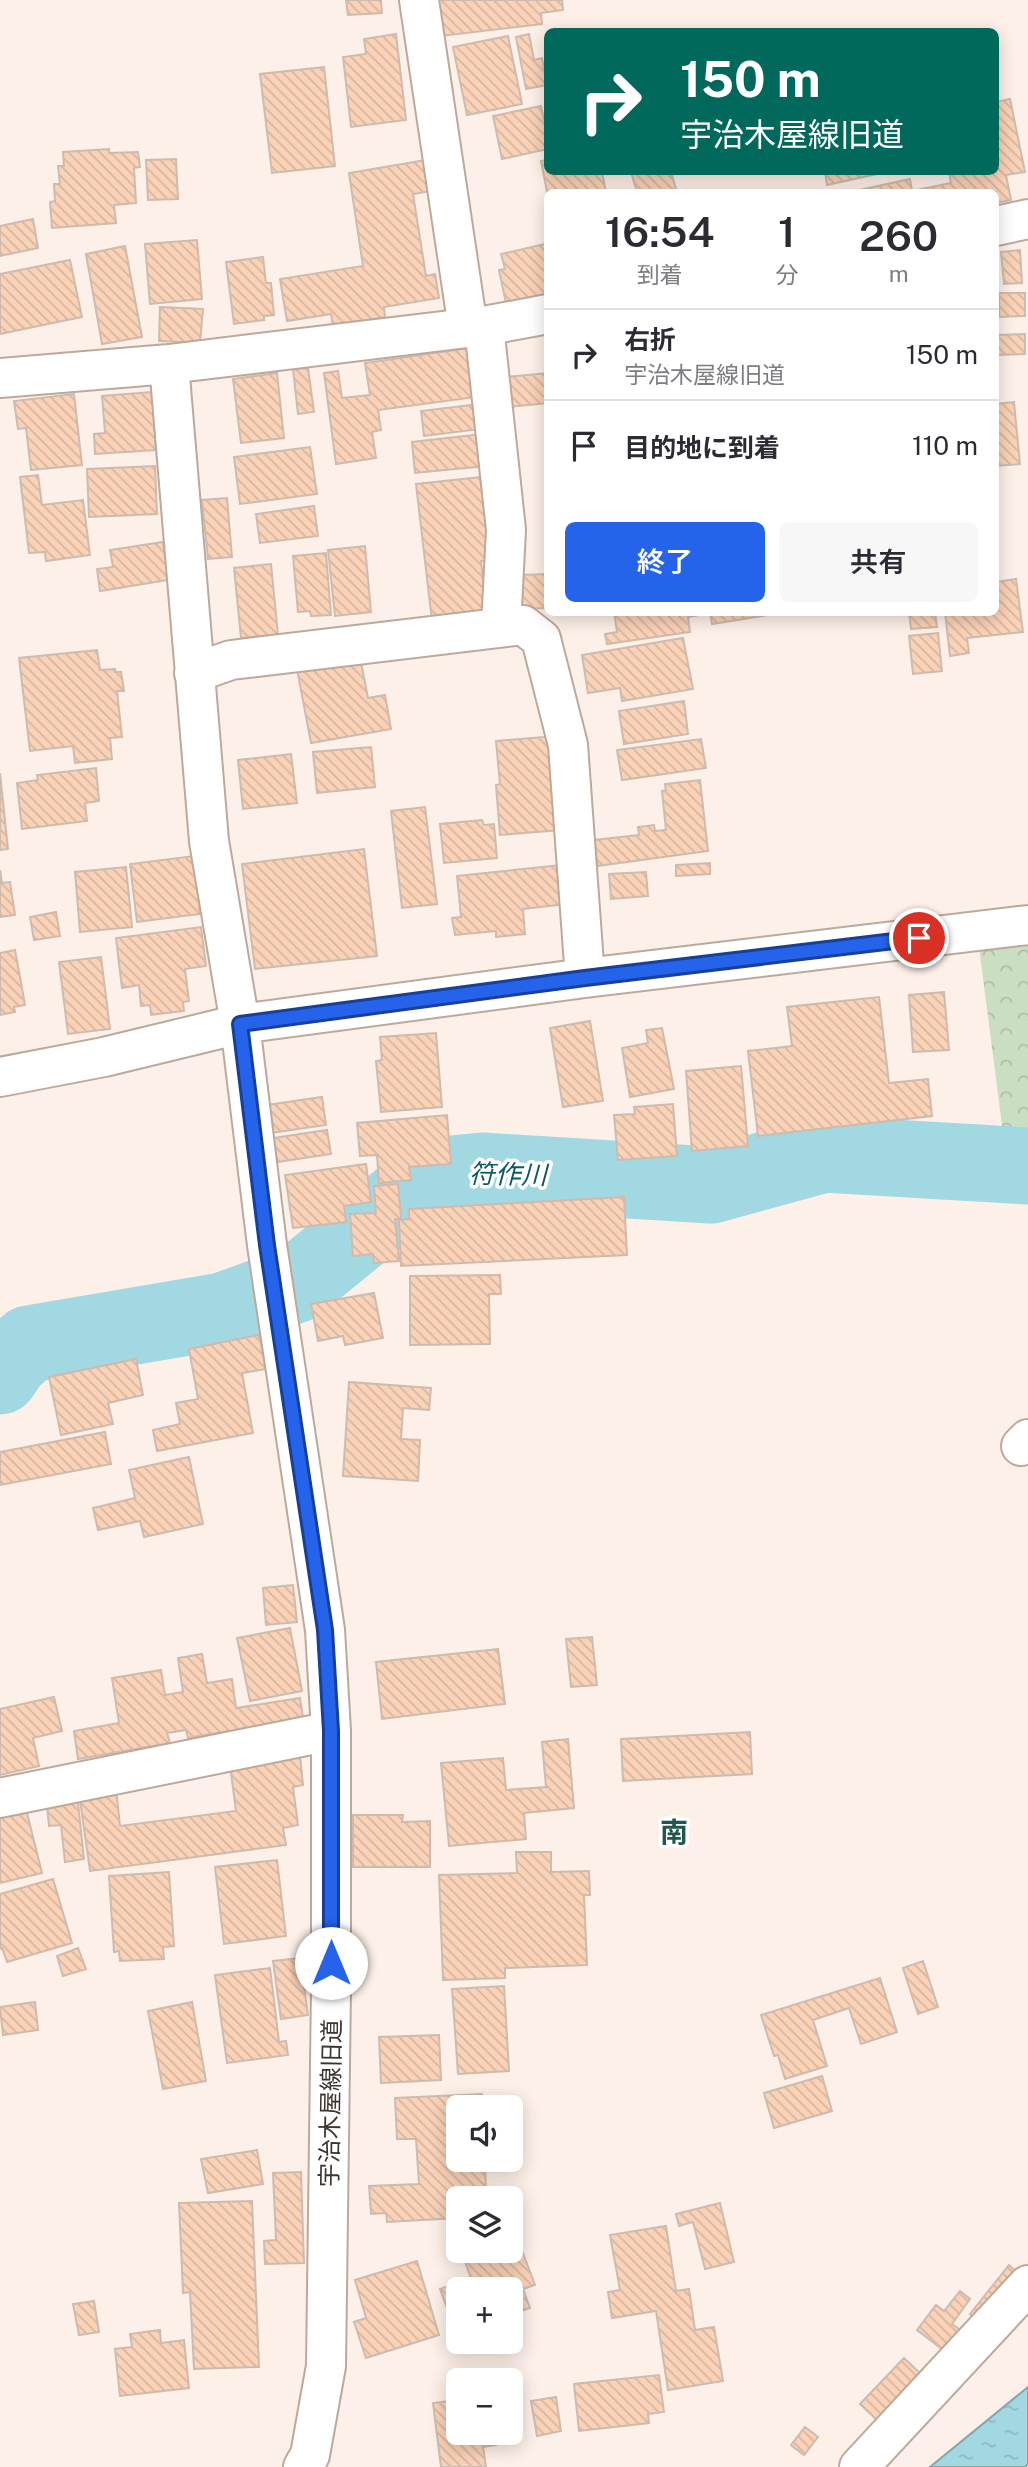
<!DOCTYPE html>
<html lang="ja">
<meta charset="utf-8">
<style>
:root{--surface:#fff;--page:#f7f7f7;--text:#2b2b33;--muted:#7c7c81;--line:#e1e1e2;--accent:#2563eb}
body{margin:0;font-family:"Public Sans","Noto Sans JP",sans-serif;background:var(--page);color:var(--text);height:100vh;display:flex;flex-direction:column;font-size:26px;white-space:nowrap}
*{box-sizing:border-box;margin:0}
p{font-size:23px;color:var(--muted)}
.icon{flex:none;width:38px;height:38px;fill:none;stroke:currentColor;stroke-width:2;stroke-linecap:round;stroke-linejoin:round}
.map{position:relative;flex:1;overflow:hidden}
.drawer{position:absolute;left:544px;top:189px;width:455px;height:427px;display:flex;flex-direction:column;background:var(--surface);border-radius:10px;box-shadow:0 4px 18px #0003}
.drawer>*{flex:none}
.guide{position:absolute;left:544px;top:28px;width:455px;height:147px;border-radius:10px;box-shadow:0 4px 18px #0003;background:#00695c;color:#fff;overflow:hidden}
.controls{position:absolute;left:446px;top:2095px;display:grid;gap:14px}
.controls a{display:grid;place-items:center;width:77px;height:77px;border-radius:10px;background:var(--surface);box-shadow:0 4px 18px #0003;font-size:35px}
.pin{position:absolute;display:grid;place-items:center;width:60px;height:60px;color:#fff;margin:-30px;border:4px solid #fff;border-radius:50%;box-shadow:0 2px 7px #0007}
.me{position:absolute;width:77px;margin:-38px;rotate:0deg;stroke-linejoin:round;filter:drop-shadow(0 0 5px #0008)}
.turn{display:flex;align-items:center;gap:24px;height:147px;padding:0 21px;font-size:32px}
.turn .icon{width:91px;height:91px;stroke-width:2.5}
.turn b{display:block;font-size:49px;line-height:60px}
.eta{display:flex;justify-content:space-evenly;align-items:center;height:119px;text-align:center}
.eta b{font-size:42px;font-weight:600;line-height:49px}
.button{display:flex;gap:14px;margin-top:auto;padding:14px 21px}
.button a{flex:1;height:80px;border-radius:10px;background:var(--accent);color:#fff;font-size:28px;font-weight:600;line-height:80px;text-align:center}
.button a+a{background:var(--page);color:var(--text)}
ul{padding:0;list-style:none}
li{display:flex;align-items:center;gap:21px;height:91px;padding:0 21px;border-top:2px solid var(--line)}
li div{flex:1}
li b{display:block;font-size:26px}
li em{font-style:normal}
.map>svg:first-child{display:block}
</style>
<div class="map">
<svg width="1028" height="2467" viewBox="0 0 1028 2467">
<defs>
<pattern id="forest-crowns" width="20" height="18" patternUnits="userSpaceOnUse" patternTransform="scale(1.75)"><rect width="20" height="18" fill="#cadec1"/><path d="M2 6a3 3 0 1 1 6 0M12 15a3 3 0 1 1 6 0" fill="none" stroke="#aebfa6"/></pattern>
<pattern id="water-ripples" width="26" height="14" patternUnits="userSpaceOnUse" patternTransform="scale(1.75)"><rect width="26" height="14" fill="#a1d8e2"/><path d="M2 4q2-2 4 0t4 0M15 11q2-2 4 0t4 0" fill="none" stroke="#8cbac2"/></pattern>
<pattern id="building-back-hatch" width="6" height="6" patternUnits="userSpaceOnUse" patternTransform="scale(1.75)"><rect width="6" height="6" fill="#fad2b7"/><path d="M-1 5l2 2M0 0l6 6M5-1l2 2" fill="none" stroke="#d7b59e"/></pattern>
</defs>
<rect width="100%" height="100%" fill="#fdf0e8"/>
<path fill="url(#forest-crowns)" d="M1028 939V1160L1006 1156 979 947Z"/>
<path fill="url(#water-ripples)" stroke="#83a7ad" stroke-width="2" d="M1028 2387V2464L1025 2467H930Z"/>
<g fill="none" stroke-linecap="round" stroke-linejoin="round">
<path stroke="#a1d8e2" stroke-width="77" d="M0 1376 11 1360 29 1344 223 1311 297 1284 412 1190 452 1174 482 1171 711 1185 824 1154 1028 1166"/>
</g>
<path fill="url(#building-back-hatch)" stroke="#cebbae" stroke-width="2" d="M346 0H381L382 13 348 15Z
M437 0H562L563 10 541 13 542 24 441 36Z
M396 34 406 120 351 127 343 57 366 54 364 39Z
M529 34 534 60 542 58 547 85 526 89 516 37Z
M508 36 522 104 467 115 453 47Z
M324 67 335 166 272 173 260 74Z
M1010 99 1025 172 1006 175 1011 200 996 203V192H850L910 179 912 191 951 183 949 172H996V102Z
M541 106 548 138V149L502 159 493 116Z
M109 149V153L138 152 140 167 134 168 136 203 114 205 116 223 52 228 50 202 55 201 54 184H60L58 166H64L63 152Z
M176 159 178 199 148 200 146 160Z
M432 159 437 190 413 194 426 276 435 274 439 298 384 307 385 317 333 326 331 314 287 321 280 279 363 266 349 173Z
M548 160V172H602L606 192H548V197L541 161Z
M631 172H671L677 192H637Z
M825 172H876L877 174 827 185Z
M33 219 38 248 0 256V226Z
M197 240 202 299 150 304 145 244Z
M545 244 548 257V294L506 303 499 270 505 269 501 254Z
M125 246 142 337 102 344 86 254Z
M1020 250 1022 283 1004 284 1001 252Z
M263 257 266 283H271L274 315 264 316V320L234 324 226 262Z
M70 260 82 317 0 334V274Z
M999 293H1025V316L999 317Z
M160 307 203 309 200 343 159 341Z
M1025 334V354L997 355V335Z
M469 348 476 397 378 410 381 430 372 432 376 458 336 464 324 373 338 371 342 398 370 395 365 363Z
M308 368 314 412 298 414 293 369Z
M277 373 284 438 241 443 233 379Z
M548 373V403L508 407 504 377Z
M152 392 156 450 95 454 94 434 105 433 102 396Z
M74 394 82 465 31 470 26 428 18 429 14 401Z
M1014 402 1020 464 996 466V404Z
M478 404 481 429 424 436 421 411Z
M482 434 486 466 415 473 412 442Z
M310 447 317 494 240 504 234 457Z
M155 466 157 514 89 517 87 469Z
M38 475 42 505 83 500 90 555 46 561 45 552 29 553 20 477Z
M481 477 492 540 490 560 481 561 487 615 432 621 416 484Z
M227 498 232 557 208 559 202 500Z
M314 506 318 536 260 543 256 514Z
M163 542 168 580 100 591 97 569 113 567 110 550Z
M365 546 371 612 335 616 328 550Z
M326 553 331 615 311 616 310 611 298 612 293 556Z
M271 564 278 635 241 638 234 568Z
M548 574V608L521 609 520 575Z
M1016 579 1023 632 967 638 969 653 950 656 945 612H996V582Z
M614 612H767L768 615 712 624 710 613 688 617 690 632 607 644 605 634 617 632Z
M909 612H935L937 627 911 629Z
M938 633 942 671 913 674 909 636Z
M683 638 693 689 622 701 620 688 588 693 582 655Z
M97 650 100 670 115 669V672H121L124 691H117L122 737 110 738 112 759 75 763 73 746 30 751 19 658Z
M360 657 368 698 385 695 391 729 311 743 297 669Z
M684 701 688 734 624 744 619 711Z
M555 736 562 830 500 835 496 785 500 784 496 741Z
M701 739 706 768 622 780 617 750Z
M371 747 375 787 317 793 313 752Z
M291 754 297 803 243 809 238 760Z
M96 768 99 801 85 803 87 821 22 829 17 783 38 780 37 775Z
M0 773 8 849 0 850Z
M700 780 708 851 597 866 594 840 639 835 638 827 654 825 655 831 666 830 662 791 666 790 665 784Z
M425 807 437 904 402 908 391 811Z
M482 820 484 825 494 824 497 858 444 863 440 824Z
M364 849 377 956 255 969 242 864Z
M194 856 200 914 137 922 130 864Z
M710 863V874L676 876V865Z
M561 865 566 904 523 909 525 934 496 937V931L455 935 452 918 461 917 457 876Z
M126 867 132 927 80 932 75 872Z
M0 870 2 883 10 882 15 915 0 917Z
M646 872 648 896 611 899 609 874Z
M56 912 60 936 34 940 30 917Z
M201 927 206 966 185 969 189 1001 183 1002 184 1011 151 1015 150 1005 141 1006 139 985 122 988 116 938Z
M15 950 25 1005 14 1007 15 1012 0 1015V953Z
M101 957 110 1029 68 1034 59 962Z
M944 992 949 1050 913 1052 909 995Z
M879 997 889 1083 928 1079 932 1116 758 1136 748 1051 792 1046 787 1007Z
M590 1021 603 1101 563 1107 550 1028Z
M662 1028 674 1089 630 1097 622 1048 648 1043 646 1030Z
M436 1033 442 1107 381 1112 376 1061 382 1060 380 1037Z
M741 1066 748 1146 692 1151 686 1071Z
M322 1097 326 1125 270 1133 266 1105Z
M673 1104 677 1156 618 1160 614 1115 635 1114 634 1107Z
M447 1115 451 1164 409 1167 411 1180 379 1183 377 1155 360 1156 357 1123Z
M327 1130 331 1154 277 1162 273 1138Z
M366 1164 371 1202 344 1206 346 1222 293 1228 285 1175Z
M398 1184 401 1218 395 1219 399 1261 374 1263 373 1254 353 1256 350 1214 376 1213 374 1186Z
M624 1197 627 1255 401 1266 399 1220 409 1219V1209Z
M500 1275 501 1294H489L490 1344 410 1345V1276Z
M374 1293 383 1338 345 1345 343 1336 318 1341 311 1304Z
M259 1335 266 1369 242 1373 253 1433 157 1451 153 1430 180 1424 176 1403 198 1399 189 1349Z
M136 1359 143 1395 108 1403 113 1424 61 1435 49 1377Z
M349 1382 431 1388 429 1410 403 1408 401 1439 420 1440 418 1481 343 1476Z
M105 1432 111 1464 0 1485V1452Z
M189 1457 203 1524 144 1537 140 1521 98 1530 93 1508 135 1498 129 1470Z
M293 1585 297 1622 266 1625 263 1588Z
M290 1628 302 1691 250 1701 237 1638Z
M592 1637 597 1685 571 1687 566 1639Z
M498 1649 505 1704 382 1719 376 1662Z
M202 1654 207 1683 232 1679 236 1708 300 1698 303 1718 188 1738 186 1730 167 1733 170 1743 78 1759 74 1731 119 1723 112 1678 161 1670 165 1695 183 1692 178 1658Z
M54 1697 62 1731 33 1738 39 1766 0 1775V1709Z
M750 1732 752 1774 623 1781 621 1739Z
M568 1739 574 1808 524 1813 526 1839 449 1846 441 1763 503 1758 506 1790 546 1787 542 1742Z
M300 1756 303 1785 293 1787 298 1825 283 1828 286 1845 90 1871 79 1793 116 1788 120 1826 236 1811 230 1765Z
M77 1794 84 1859 65 1862 61 1825 49 1826 46 1797Z
M25 1805 42 1873 0 1883V1811Z
M353 1815H403L402 1822 430 1821V1867H353Z
M516 1852H551V1872L589 1871 590 1895H584L587 1965 505 1968V1978L443 1980 439 1875 517 1873Z
M277 1860 286 1936 224 1944 215 1867Z
M169 1872 174 1946 163 1947 164 1959 120 1961 119 1951 114 1952 109 1876Z
M53 1879 72 1943 7 1962 2 1948 0 1949V1894Z
M78 1948 86 1969 63 1976 57 1956Z
M300 1958 308 2015 281 2019 273 1961Z
M923 1961 938 2007 918 2014 903 1968Z
M270 1968 279 2042 286 2041 288 2055 227 2063 215 1975Z
M880 1978 897 2032 861 2044 849 2008 813 2020 827 2066 785 2079 778 2055 774 2056 761 2015Z
M504 1986 509 2071 458 2074 452 1989Z
M35 2002 38 2030 3 2035 0 2007Z
M192 2002 206 2081 163 2089 148 2011Z
M439 2035 441 2080 381 2083 379 2037Z
M822 2076 832 2111 774 2128 764 2093Z
M482 2094V2107H458V2160H485L486 2192 457 2193 458 2218 387 2222 386 2213 371 2214 369 2186 419 2184 416 2139H397L395 2098Z
M257 2150 263 2184 208 2193 201 2159Z
M301 2172 304 2263 265 2264 264 2241 276 2240 273 2173Z
M252 2201 259 2367 194 2369 190 2292 183 2293 179 2203Z
M720 2203 734 2262 705 2269 693 2222 679 2226 676 2214Z
M666 2226 676 2291 689 2289 695 2330 714 2327 723 2381 668 2390 656 2311 612 2318 608 2292 620 2290 610 2235Z
M516 2235 535 2285 523 2289 530 2308 511 2315V2289H458L457 2335 440 2289 471 2278 462 2254 472 2250H511V2236Z
M417 2261 439 2335 366 2358 354 2322 366 2318 355 2280Z
M1009 2265 1015 2271 977 2320 970 2314Z
M960 2291 970 2299 952 2324 962 2331 946 2352 917 2330 936 2305 944 2311Z
M94 2301 99 2332 79 2335 73 2304Z
M160 2330 161 2343 184 2340 189 2388 120 2396 115 2349 132 2347 130 2334Z
M904 2358 923 2376 879 2422 860 2404Z
M659 2375 664 2412 648 2414 649 2423 579 2431 574 2384Z
M556 2397 561 2431 537 2436 531 2401Z
M458 2400V2432H494L496 2445 483 2447 486 2467H441L433 2403Z
M805 2427 818 2437 804 2455 791 2445Z"/>
<g fill="none" stroke-linecap="round" stroke-linejoin="round">
<g stroke="#bca99c" stroke-width="42">
<path id="street" d="M419 0 468 328
M996 226 1028 219
M484 326 506 530 501 626
M169 364 209 841 240 1024 267 1245 325 1630 331 1731V1989L326 2366 310 2455 303 2467
M0 378 169 364 484 326 548 314
M194 673 231 660 523 625 541 639 568 745 585 978
M0 1077 104 1057 240 1024 585 978 1028 925
M1021 1446 1028 1439
M0 1798 331 1731
M859 2467 1028 2285"/>
</g>
<use href="#street" stroke="#fff" stroke-width="38"/>
</g>
<g fill="none" stroke-linecap="round" stroke-linejoin="round">
<g stroke="#184099" stroke-width="18">
<path id="route" d="M331 1963V1731L325 1630 267 1245 240 1024 585 978 919 938"/>
</g>
<use href="#route" stroke="#2563eb" stroke-width="12"/>
</g>
<g text-anchor="middle" dominant-baseline="central" stroke-width="7" stroke-linejoin="round" paint-order="stroke">
<g font-size="24" fill="#3d3530" stroke="#fff">
<text transform="translate(330 2103) rotate(-89)">宇治木屋線旧道</text>
</g>
<g font-size="26" font-style="italic" fill="#0c5964" stroke="#fff">
<text transform="translate(508 1174) rotate(1)">符作川</text>
</g>
<g font-size="28" font-weight="bold" fill="#205850" stroke="#fff">
<text x="674" y="1831">南</text>
</g>
</g>
</svg>
<div class="controls">
<a><svg class="icon" aria-label="sound" viewBox="0 0 24 24"><path d="M4 9h4l5-4v14l-5-4H4zM17 9q2 3 0 6"/></svg></a>
<a><svg class="icon" aria-label="layers" viewBox="0 0 24 24"><path d="M12 4l9 5-9 5-9-5zM3 14l9 5 9-5"/></svg></a>
<a>+</a>
<a>−</a>
</div>
<div class="pin" style="left:919px;top:938px;background:#d93025"><svg class="icon" aria-label="arrive" viewBox="0 0 24 24"><path d="M6 21V4h12l-3 4 3 4H6"/></svg></div>
<svg class="me" style="left:331px;top:1963px" viewBox="-20 -20 40 40"><circle r="19" fill="#fff"/><path d="M0-13L10 11 0 6-10 11z" fill="#2563eb"/></svg>
<div class="guide">
<div class="turn"><svg class="icon" aria-label="right" viewBox="0 0 24 24"><path d="M7 20v-9h11M14 6l5 5-5 5"/></svg><div><b>150 m</b>宇治木屋線旧道</div></div>
</div>
<section class="drawer">
<div class="eta">
<div><b>16:54</b><p>到着</p></div>
<div><b>1</b><p>分</p></div>
<div><b>260</b><p>m</p></div>
</div>
<ul>
<li><svg class="icon" aria-label="right" viewBox="0 0 24 24"><path d="M7 20v-9h11M14 6l5 5-5 5"/></svg><div><b>右折</b><p>宇治木屋線旧道</p></div><em>150 m</em></li>
<li><svg class="icon" aria-label="arrive" viewBox="0 0 24 24"><path d="M6 21V4h12l-3 4 3 4H6"/></svg><div><b>目的地に到着</b></div><em>110 m</em></li>
</ul>
<div class="button"><a>終了</a><a>共有</a></div>
</section>
</div>
